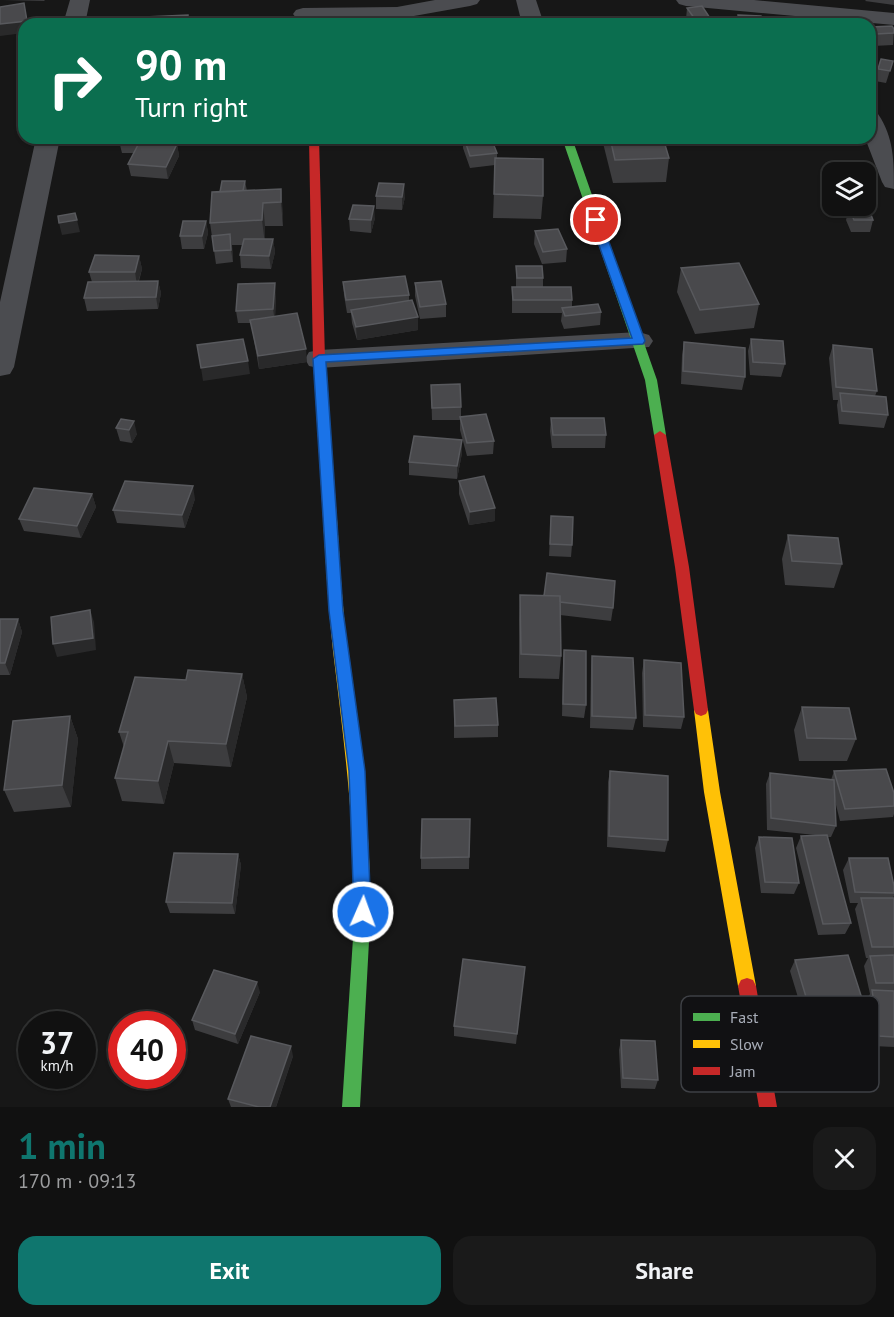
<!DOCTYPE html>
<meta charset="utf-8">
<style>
:root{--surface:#111;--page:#1a1a1a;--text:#f1f3f6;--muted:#9c9d9f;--line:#303131;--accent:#0f766e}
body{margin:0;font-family:"PT Sans",sans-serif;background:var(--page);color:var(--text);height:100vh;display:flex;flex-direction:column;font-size:22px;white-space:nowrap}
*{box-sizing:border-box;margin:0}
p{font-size:20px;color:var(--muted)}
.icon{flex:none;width:33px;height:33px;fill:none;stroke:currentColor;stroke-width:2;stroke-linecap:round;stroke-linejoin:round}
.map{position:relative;height:1107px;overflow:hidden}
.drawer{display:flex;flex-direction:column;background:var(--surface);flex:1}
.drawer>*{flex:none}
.top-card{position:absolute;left:18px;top:18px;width:858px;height:126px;border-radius:18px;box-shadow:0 2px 4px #0004,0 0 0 2px var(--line);background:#0b6e4f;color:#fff;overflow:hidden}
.tools{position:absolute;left:822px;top:162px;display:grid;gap:12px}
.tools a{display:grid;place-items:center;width:54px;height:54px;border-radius:12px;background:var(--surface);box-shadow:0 2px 4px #0004,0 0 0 2px var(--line);font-size:30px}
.speed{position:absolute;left:18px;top:1011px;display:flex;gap:12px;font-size:30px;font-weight:700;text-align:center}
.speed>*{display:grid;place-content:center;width:78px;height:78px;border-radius:50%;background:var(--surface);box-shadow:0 2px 4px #0004,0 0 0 2px var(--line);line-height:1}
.speed small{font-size:15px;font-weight:400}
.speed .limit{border:9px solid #d22;background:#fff;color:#111}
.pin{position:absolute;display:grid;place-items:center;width:51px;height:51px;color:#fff;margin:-26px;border:3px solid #fff;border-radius:50%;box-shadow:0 2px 6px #0007}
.me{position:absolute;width:66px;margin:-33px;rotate:2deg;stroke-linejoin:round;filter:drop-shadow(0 0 4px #0008)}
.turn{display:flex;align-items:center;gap:21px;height:126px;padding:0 18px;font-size:27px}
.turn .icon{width:78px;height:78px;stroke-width:2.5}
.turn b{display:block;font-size:42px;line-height:51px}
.round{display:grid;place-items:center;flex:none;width:63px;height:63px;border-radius:18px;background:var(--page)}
.overview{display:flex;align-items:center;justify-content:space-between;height:102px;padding:0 18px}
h1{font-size:36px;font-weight:600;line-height:45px;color:var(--accent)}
.action{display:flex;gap:12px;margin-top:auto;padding:12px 18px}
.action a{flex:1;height:69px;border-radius:18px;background:var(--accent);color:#fff;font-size:24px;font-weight:600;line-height:69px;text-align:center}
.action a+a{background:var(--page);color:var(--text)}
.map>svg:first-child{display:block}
</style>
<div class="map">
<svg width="894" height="1107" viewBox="0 0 894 1107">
<rect width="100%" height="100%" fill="#171717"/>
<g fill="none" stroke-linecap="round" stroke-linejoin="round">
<path fill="#4b4c50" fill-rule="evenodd" d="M70 0H90L85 24H63Z
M435 0H480L477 4 470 6 397 19 303 20 296 18 293 14 296 10 303 8 397 7Z
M516 0H536L544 24H522Z
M676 0H754L894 13V25L686 6 679 4Z
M870 112 878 114C894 137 894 162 894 189L885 187 882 182 865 138H870Z
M36 138H60L14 367 10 374 0 376V302Z
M639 332 649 335 653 341 649 347 319 368 309 366 305 359 309 352 319 350Z"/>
<path fill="#4caf50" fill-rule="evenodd" d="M562 138H572L657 380 666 435 664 438 660 439 654 435 645 380Z
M362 915 368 917 370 923 360 1107H342L354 923 356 917Z"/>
<path fill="#ffc107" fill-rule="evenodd" d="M330 514 337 519C340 563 342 607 348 651 359 742 372 831 370 923L368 929 362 931 356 929 354 923C356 831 344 742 333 651 328 607 326 563 323 519Z
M701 704 706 706 708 710 720 792 756 986 753 992 747 994 741 992 738 986 704 792 694 710 696 706Z"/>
<path fill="#c62828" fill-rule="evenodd" d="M309 138H319L325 359 337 519 330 524 323 519 313 359Z
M660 431 666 435 689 567 708 710 706 714 701 716 696 714 694 710 675 567 654 435Z
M747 978 753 980 756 986 777 1107H759L738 986 741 980Z"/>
</g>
<path fill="#3d3d3f" d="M3 0H45L44 1Z
M866 0H894V5L865 1Z
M687 8 712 21V24H689L686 19Z
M872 27 894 29 893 45 873 46 870 41V33Z
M893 61 886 83 875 81 878 69Z
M120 138H168L166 144H177L179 156 168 179 131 176 128 164 134 153H122L119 141Z
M463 138H491L497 153V158L543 196 541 219 493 218 495 165 470 168 463 148Z
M603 138H663L669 158 666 182 613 183 603 143Z
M800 138H823V139H800Z
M245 181 247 191 281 189 283 226H265V239H273L275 252 271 269 241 268 240 255 243 245H232L233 262 216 264 210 223 220 192Z
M376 196 405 197 402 210 376 209Z
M849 208 873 220 870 232H851L846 220Z
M375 218 371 233 350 231 349 219Z
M206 221 208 233 204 249H182L180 236Z
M535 231 567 249 566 262 542 264 534 244Z
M139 256 142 269 139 281H158L161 293 158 309 87 311 84 298 92 282 89 272Z
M516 266 543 278V287L572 300V307L601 312 600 325 564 329 561 321 562 313H512V287H516Z
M681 268 759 304 754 328 695 334 677 292Z
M343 282 409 295V301L418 330 357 340 352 323 351 313H347L344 295Z
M415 283 446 304V317L420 319 415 296Z
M276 296 275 316 307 362 259 369 251 323H238L236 311Z
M751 339 785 364 781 377 750 375 748 351Z
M684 342 745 377 742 390 681 384 682 355Z
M833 345 877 391 875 396 888 415 884 428 839 424 837 405 838 400H833L829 358Z
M431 385 461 407V417L494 441 493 454 467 456 460 430V420H432Z
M551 418 606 435 605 448H552L550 431Z
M121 419 137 434 132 443 120 441 116 428Z
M462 453 457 479 409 475V462Z
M459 481 495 521 469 525 459 494Z
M92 494 96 507 81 538 24 531 19 519Z
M195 499 185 528 117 523 113 510Z
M551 516 572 545 571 557 549 556Z
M788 535 842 564 834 588 785 585 782 559Z
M520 595 613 608 611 621 560 615 561 656 559 679 519 678V619Z
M0 619H18L22 632 10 675H0Z
M564 650 586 705 584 718 562 716 563 662Z
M592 656 636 718 633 730 590 728 591 668Z
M644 660 684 717 681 729 643 727 642 673Z
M242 674 247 697 231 767 174 763 164 804 122 801 115 778 124 747 119 732Z
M454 700 498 725V737L454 738Z
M802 707 856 739 847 761H799L794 730Z
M70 716 78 739 71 807 14 812 4 790Z
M610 771 668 840 665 852 607 847 608 782Z
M834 771 894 793V814L893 817 840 821 835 801 836 826 831 837H827L851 923 845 934 818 935 796 848 801 836 815 835 767 830 766 784 770 773 831 780Z
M470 819 469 869H421V858Z
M759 837 799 883 794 894 761 893 755 848Z
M238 854 241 865 235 914 170 913 166 902Z
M849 858 894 886V896L893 898H894V1047L873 1046 866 1000 870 994 864 966 868 958H866L855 909 858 903H850L843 870Z
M795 960 866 1011 860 1022 807 1027 790 971Z
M525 967 516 1044 454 1036V1026Z
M260 992 238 1044 195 1030 192 1020Z
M621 1040 658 1080 655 1089 621 1088 619 1050Z
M293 1056 276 1107H231L228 1099Z"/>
<path fill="#29292a" d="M24 3 28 24H24V33L0 36V24Z
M161 138H168L162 154 160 142Z
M401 138H429L401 141Z
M177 144 179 156 168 179 166 167Z
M404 184 405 197 402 210V197Z
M281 189 283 213V226L281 202Z
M263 203 265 226V244L262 220Z
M374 206 375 218 371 233V220Z
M77 220 80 232 62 235 59 223Z
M206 221 208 233 204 249 202 236Z
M230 234 232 247 233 262 231 250Z
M273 239 275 252 271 269 269 256Z
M139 256 142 269 137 285 135 272Z
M158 281 161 293 158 309 156 297Z
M275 283 276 296 275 322 273 309Z
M418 317V330L357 340 356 327Z
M306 349 307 362 259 369 258 356Z
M248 361 250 374 203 381 201 368Z
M134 421 137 434 132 443 129 430Z
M462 440V453L457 479V466Z
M193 486 195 499 185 528 182 515Z
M92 494 96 507 81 538 77 526Z
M495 508V521L469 525 470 512Z
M90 610 94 622 96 650 57 657 53 644Z
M18 619 22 632 10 675 5 663Z
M242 674 247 697 231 767 226 744Z
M70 716 78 739 71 807 62 785Z
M168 741 174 763 164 804 158 781Z
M238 854 241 865 235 914 232 903Z
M257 982 260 992 238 1044 235 1034Z
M291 1046 293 1056 276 1107H270Z"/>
<path fill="#49494c" stroke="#58595d" stroke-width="1.5" d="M24 3 27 21 0 24V7Z
M702 6 712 21 697 22 687 8Z
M188 15V24H145V17Z
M738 15 761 16 763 24H739Z
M448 19 449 24H432L431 21Z
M892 26 894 29V33L876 34 872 27Z
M881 59 893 61 890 71 878 69Z
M120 138H161L160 142H149L177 144 166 167 128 164 140 141H119Z
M464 138H491L497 153 470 156Z
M610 138H663L669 158 615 160Z
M495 158 543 159V196L494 194Z
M222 181H245L243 191 220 192Z
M379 183 404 184 402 197 376 196Z
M281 189V202L263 203 262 220 210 223 212 192Z
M353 205 374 206 371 220 349 219Z
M868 207 873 220H854L849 208Z
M75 213 77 220 59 223 58 216Z
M183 221H206L202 236H180Z
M558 229 567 249 543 252 535 231Z
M230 234 231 250 214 251 212 236Z
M244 239H273L269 256 240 255Z
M95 255 139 256 135 272H89Z
M739 263 759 304 700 310 681 268Z
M516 266H542L543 278H517Z
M405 276 409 295 346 300 343 282Z
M158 281 156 297 84 298 88 282Z
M441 281 446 304 420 307 415 283Z
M275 283 273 309 236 311 238 284Z
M512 287H571L572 300H513Z
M412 300 418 317 356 327 351 310Z
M598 304 601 312 565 316 562 308Z
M297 313 306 349 258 356 250 320Z
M243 339 248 361 201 368 197 345Z
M751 339 783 341 785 364 753 362Z
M684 342 745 348V377L683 371Z
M833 345 872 349 877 391 836 387Z
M460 384 461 407 432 408 431 385Z
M840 393 886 397 888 415 842 411Z
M486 414 494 441 467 443 460 417Z
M551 418H604L606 435H553Z
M121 419 134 421 129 430 116 428Z
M414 436 462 440 457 466 409 462Z
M484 476 495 508 470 512 459 481Z
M125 481 193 486 182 515 113 510Z
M34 488 92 494 77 526 19 519Z
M551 516 573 517 572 545 550 544Z
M788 535 838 538 842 564 792 561Z
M547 573 615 581 613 608 560 602V596H544Z
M520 595 560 596 561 656 521 654Z
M90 610 93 638 53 644 51 617Z
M0 619H18L5 663H0Z
M564 650 586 651V705L563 704Z
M592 656 633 658 636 718 592 716Z
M644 660 681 663 684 717 645 715Z
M188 670 242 674 226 744 168 741 158 781 115 778 128 732H119L135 677 186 680Z
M496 698 498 725 455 726 454 700Z
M802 707 849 708 856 739 807 738Z
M70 716 62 785 4 790 13 721Z
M886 769 894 793V806L845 809 834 771Z
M610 771 668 776V840L609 836Z
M770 773 834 780 836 826 771 818Z
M422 819H470L469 857 421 858Z
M827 835 851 923 823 924 801 836Z
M759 837 792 838 799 883 765 882Z
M174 853 238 854 232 903 166 902Z
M849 858H888L894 886V893L855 892Z
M861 898H894V947H872Z
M848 955 866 1011 812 1017 795 960Z
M894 955V983H876L870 956Z
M463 959 525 967 517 1034 454 1026Z
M214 970 257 982 235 1034 192 1020Z
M872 990 894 991V1037L879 1036Z
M251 1036 291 1046 270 1107H259L228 1099Z
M621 1040 655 1041 658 1080 623 1078Z"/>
<path fill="#1a73e8" stroke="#114b97" stroke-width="1.5" d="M596 217 601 220 645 341 643 344 326 362 343 611 365 771 371 912 369 918 363 920 357 918 354 912 349 771 329 611 313 359 319 355 632 338 590 220Z"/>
<rect x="681" y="996" width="198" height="96" rx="9" fill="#111113" stroke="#3e4045" stroke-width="1.5"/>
<rect x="693" y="1013" width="27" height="8" fill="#4caf50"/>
<rect x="693" y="1040" width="27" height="8" fill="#ffc107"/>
<rect x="693" y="1067" width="27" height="8" fill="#c62828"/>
<g font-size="16" fill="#a8adb8">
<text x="730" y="1023">Fast</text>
<text x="730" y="1050">Slow</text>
<text x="730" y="1077">Jam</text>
</g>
</svg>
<div class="tools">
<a><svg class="icon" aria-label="layers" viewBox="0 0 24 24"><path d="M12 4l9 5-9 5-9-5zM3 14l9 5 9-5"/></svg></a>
</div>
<div class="speed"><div>37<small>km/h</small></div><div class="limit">40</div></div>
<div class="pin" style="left:596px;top:220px;background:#d93025"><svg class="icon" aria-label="arrive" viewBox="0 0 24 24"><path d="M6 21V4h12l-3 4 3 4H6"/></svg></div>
<svg class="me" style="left:363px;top:912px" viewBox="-20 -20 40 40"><circle r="17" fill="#1a73e8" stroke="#fff" stroke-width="3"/><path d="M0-11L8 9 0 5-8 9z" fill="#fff"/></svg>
<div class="top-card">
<div class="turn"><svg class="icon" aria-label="right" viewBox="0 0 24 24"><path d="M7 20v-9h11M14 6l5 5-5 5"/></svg><div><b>90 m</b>Turn right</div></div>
</div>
</div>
<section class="drawer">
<div class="overview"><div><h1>1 min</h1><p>170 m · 09:13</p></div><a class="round"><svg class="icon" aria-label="close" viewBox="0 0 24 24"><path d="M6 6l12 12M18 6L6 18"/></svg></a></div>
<div class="action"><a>Exit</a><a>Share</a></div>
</section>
